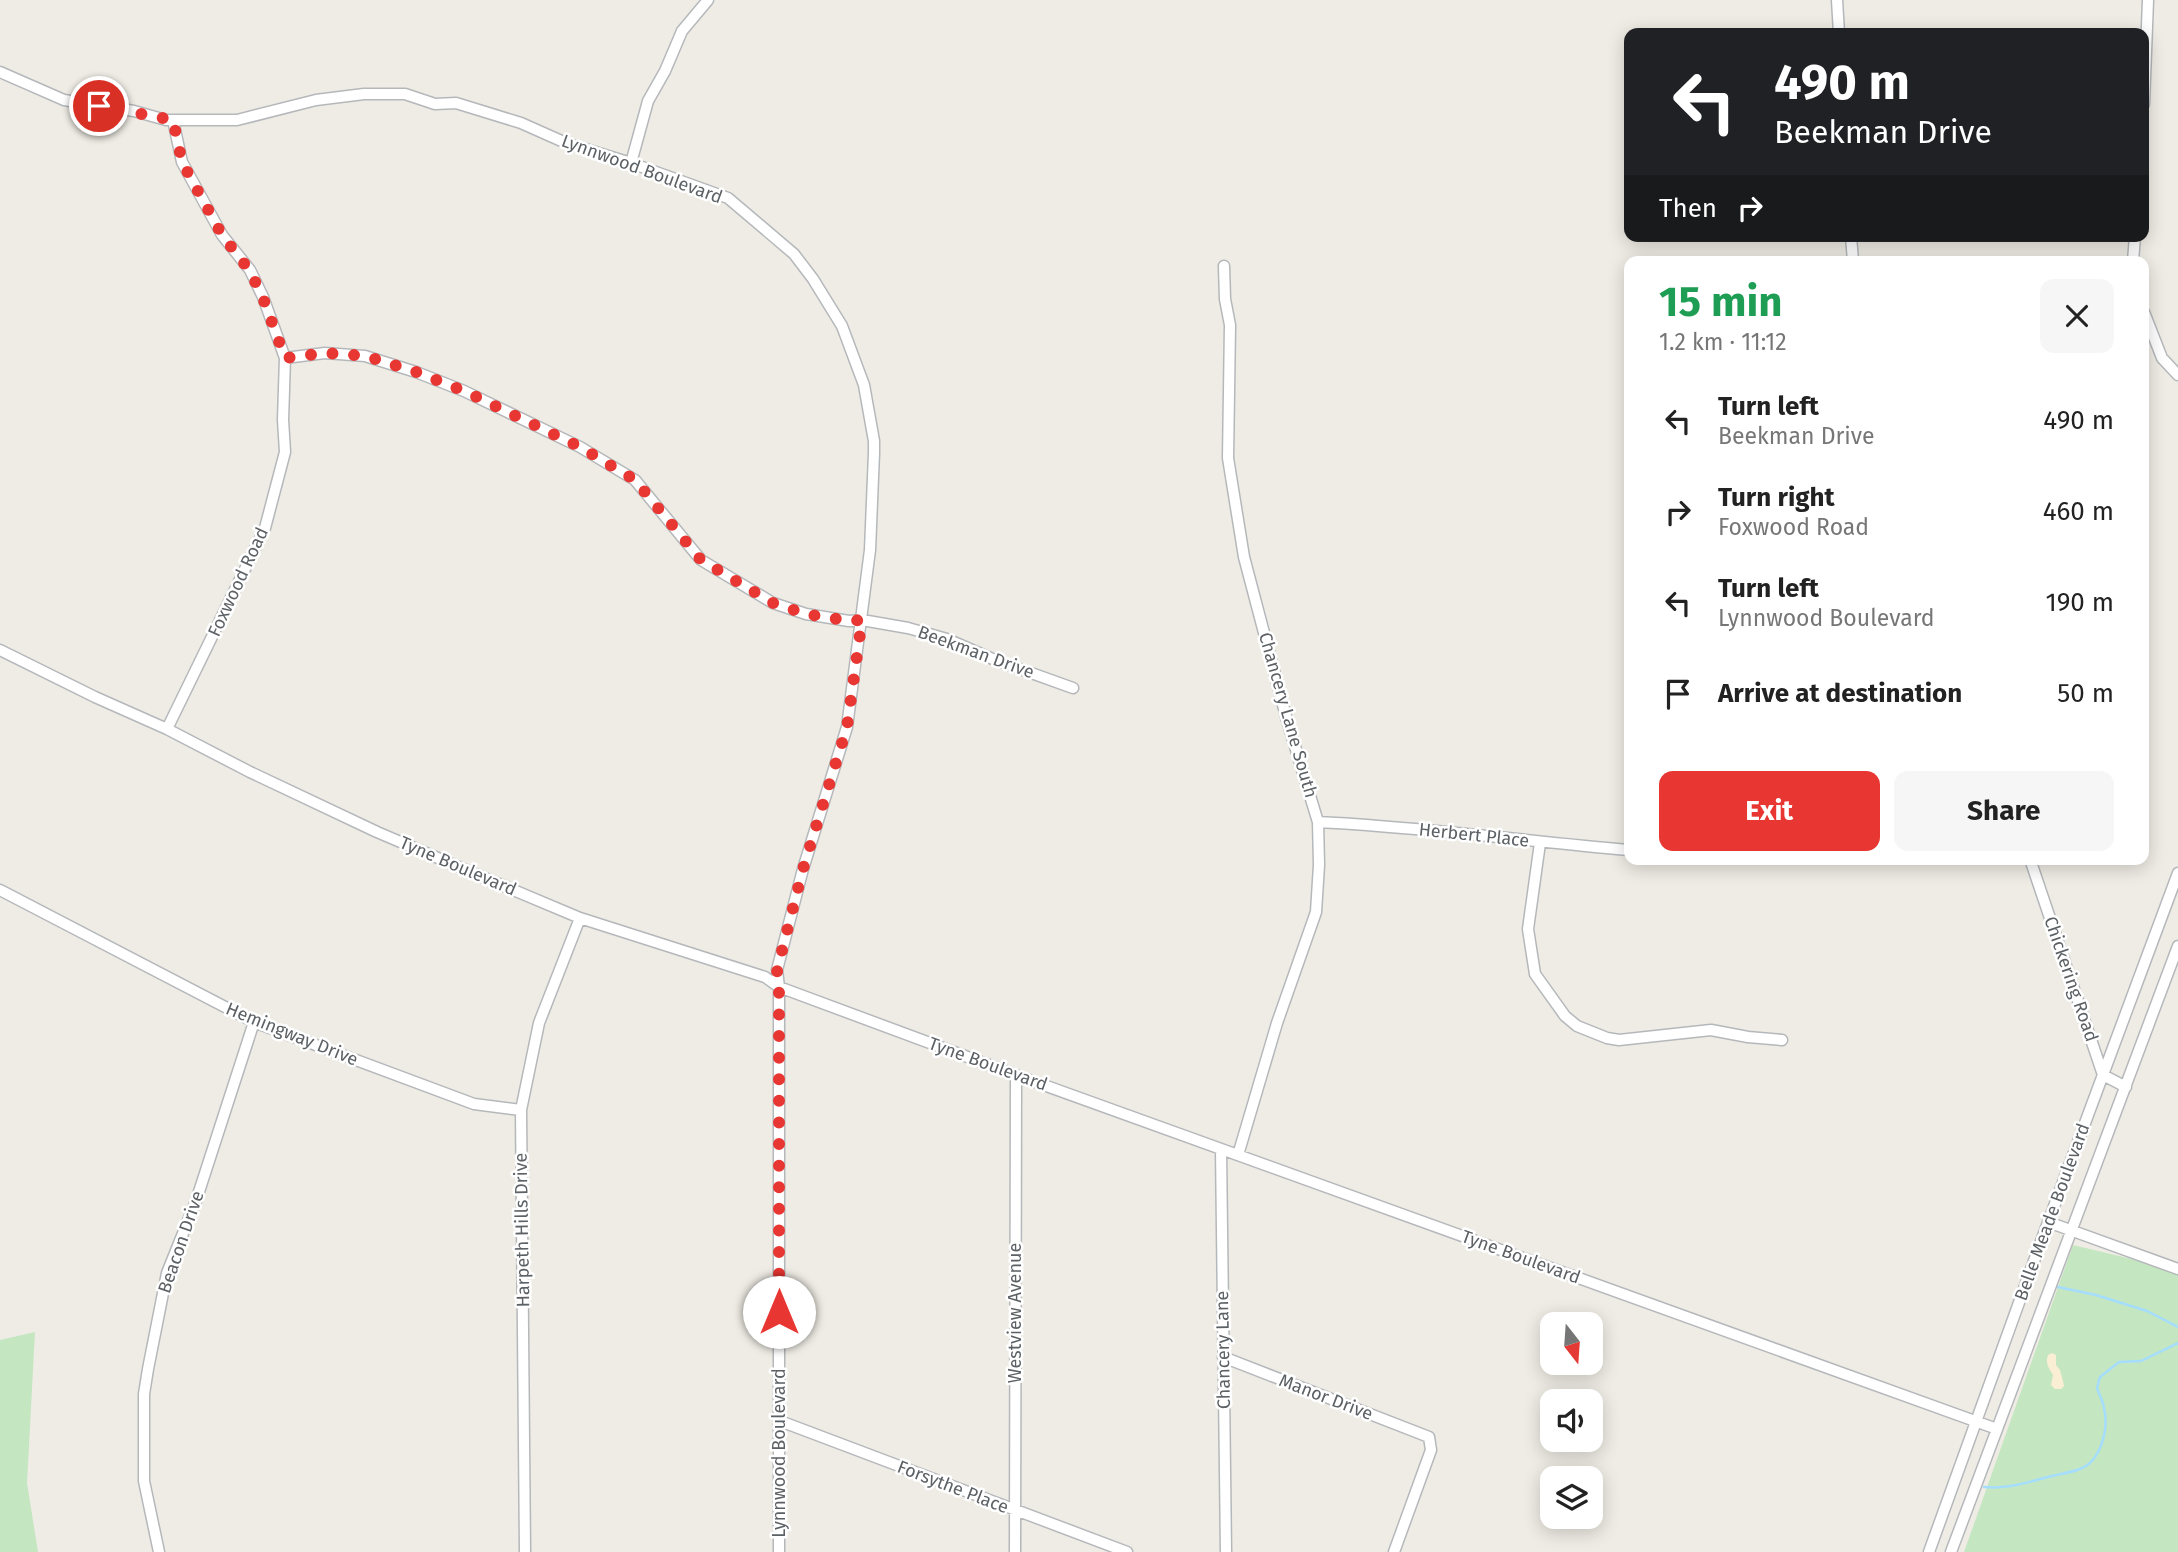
<!DOCTYPE html>
<meta charset="utf-8">
<style>
:root{--surface:#fff;--page:#f6f6f6;--text:#222;--muted:#767676;--accent:#e83632}
body{margin:0;font-family:"Fira Sans",sans-serif;background:var(--page);color:var(--text);height:100vh;display:flex;flex-direction:column;font-size:26px;white-space:nowrap}
*{box-sizing:border-box;margin:0}
p{font-size:23px;color:var(--muted)}
.icon{flex:none;width:38px;height:38px;fill:none;stroke:currentColor;stroke-width:2;stroke-linecap:round;stroke-linejoin:round}
.map{position:relative;flex:1;overflow:hidden}
.drawer{position:absolute;left:1624px;top:256px;width:525px;height:609px;display:flex;flex-direction:column;background:var(--surface);border-radius:14px;box-shadow:0 4px 18px #0003}
.drawer>*{flex:none}
.hud{position:absolute;left:1624px;top:28px;width:525px;height:214px;border-radius:14px;box-shadow:0 4px 18px #0003;background:#202124;color:#fff;overflow:hidden}
.needle{width:46px;rotate:163deg}
.fabs{position:absolute;left:1540px;top:1312px;display:grid;gap:14px}
.fabs a{display:grid;place-items:center;width:63px;height:63px;border-radius:14px;background:var(--surface);box-shadow:0 4px 18px #0003;font-size:35px}
.pin{position:absolute;display:grid;place-items:center;width:60px;height:60px;color:#fff;margin:-30px;border:4px solid #fff;border-radius:50%;box-shadow:0 2px 7px #0007}
.me{position:absolute;width:77px;margin:-38px;rotate:0deg;stroke-linejoin:round;filter:drop-shadow(0 0 5px #0008)}
.turn{display:flex;align-items:center;gap:24px;height:147px;padding:0 35px;font-size:32px}
.turn .icon{width:91px;height:91px;stroke-width:2.5}
.turn b{display:block;font-size:49px;line-height:60px}
.then{display:flex;align-items:center;height:66px;padding:0 35px;background:#0003;gap:14px;font-size:26px}
.round{display:grid;place-items:center;flex:none;width:74px;height:74px;border-radius:14px;background:var(--page)}
.head{display:flex;align-items:center;justify-content:space-between;height:119px;padding:0 35px}
h1{font-size:42px;font-weight:700;line-height:52px;color:#1e9e55}
.primary-button{display:flex;gap:14px;margin-top:auto;padding:14px 35px}
.primary-button a{flex:1;height:80px;border-radius:14px;background:var(--accent);color:#fff;font-size:28px;font-weight:700;line-height:80px;text-align:center}
.primary-button a+a{background:var(--page);color:var(--text)}
ul{padding:0;list-style:none}
li{display:flex;align-items:center;gap:21px;height:91px;padding:0 35px}
li div{flex:1}
li b{display:block;font-size:26px}
li em{font-style:normal}
.map>svg:first-child{display:block}
</style>
<div class="map">
<svg width="2178" height="1552" viewBox="0 0 2178 1552">
<rect width="100%" height="100%" fill="#efece5"/>
<path fill="#c4e6c1" d="M2073 1245 2178 1270V1552H1964Z
M35 1332 27 1483 38 1552H0V1340Z"/>
<path fill="#faefd4" d="M2052 1353 2056 1355V1365L2060 1370C2061 1374 2064 1384 2064 1386L2061 1389H2055L2051 1385 2053 1375C2049 1368 2045 1364 2048 1355Z"/>
<g fill="none" stroke-linecap="round" stroke-linejoin="round">
<path stroke="#a5ddfe" stroke-width="2.5" d="M2058 1287 2096 1295 2147 1311 2178 1327
M1984 1487C2008 1489 2025 1483 2048 1477 2058 1474 2070 1473 2080 1469 2101 1461 2109 1429 2104 1408 2103 1401 2099 1394 2097 1388L2100 1377 2119 1362 2141 1361 2178 1343"/>
<g stroke="#b5b8bb" stroke-width="13">
<path id="minor" d="M1837 0 1839 33
M0 72 64 100 134 111 166 120H237L316 100 364 94H405L435 104 456 103 521 123 566 143 631 163 728 198 794 254 813 279 842 326 864 385 874 441V453L870 550 847 727 803 869 777 970 779 987V1552
M2144 104 2148 0
M631 163 648 101 665 71 682 31 708 0
M1851 236 1853 261
M2133 261 2135 236
M1224 266 1225 299 1230 325 1228 458 1244 557 1287 720 1318 822 1319 865 1316 912 1277 1023 1238 1155
M2144 312 2162 358 2178 375
M285 358 325 353 365 356 416 372 464 391 580 447 635 480 701 560 773 603 806 614 849 621 862 620 908 628 947 639 995 660 1073 688
M0 650 95 697 167 729 250 772 377 832 480 876 580 918 765 977 779 987 1016 1075 1997 1429
M167 729 265 528 285 452 283 420 285 358 263 297 250 270 222 235 182 162 173 120
M1318 822C1422 827 1526 841 1629 850
M1540 843 1528 929 1535 974 1565 1016 1577 1026 1607 1038 1619 1040 1711 1030 1748 1037 1782 1040
M2030 859 2103 1075 2126 1087
M0 890 254 1022 474 1104 521 1110
M1221 1149 1226 1552
M2048 1222 2178 1269
M1223 1357 1429 1437 1431 1450 1394 1552
M780 1421 1127 1552
M159 1552 144 1481V1394L148 1369 167 1273 196 1201 254 1022
M525 1552 521 1110 539 1023 580 918
M1015 1552 1016 1075
M1929 1552 2043 1236 2178 873
M1951 1552 2178 946"/>
</g>
<use href="#minor" stroke="#fff" stroke-width="10"/>
</g>
<g fill="none" stroke-linecap="round" stroke-linejoin="round">
<path stroke="#e83632" stroke-width="12" stroke-dasharray="0 21.6" d="M99 106 173 120 182 162 222 235 250 271 263 298 285 358 325 353 366 356 416 372 464 391 580 447 635 480 701 560 773 603 806 614 849 621 862 620 847 727 803 869 777 970 779 987V1312"/>
</g>
<g text-anchor="middle" dominant-baseline="central" stroke-width="5" stroke-linejoin="round" paint-order="stroke">
<g font-size="18" fill="#5c6165" stroke="#fff">
<text transform="translate(642 169) rotate(20)">Lynnwood Boulevard</text>
<text transform="translate(238 582) rotate(-65)">Foxwood Road</text>
<text transform="translate(976 652) rotate(20)">Beekman Drive</text>
<text transform="translate(1288 715) rotate(74)">Chancery Lane South</text>
<text transform="translate(1474 835) rotate(6)">Herbert Place</text>
<text transform="translate(458 866) rotate(23)">Tyne Boulevard</text>
<text transform="translate(2071 979) rotate(71)">Chickering Road</text>
<text transform="translate(292 1034) rotate(22)">Hemingway Drive</text>
<text transform="translate(988 1064) rotate(20)">Tyne Boulevard</text>
<text transform="translate(2052 1212) rotate(-70)">Belle Meade Boulevard</text>
<text transform="translate(522 1230) rotate(-91)">Harpeth Hills Drive</text>
<text transform="translate(181 1242) rotate(-71)">Beacon Drive</text>
<text transform="translate(1521 1257) rotate(20)">Tyne Boulevard</text>
<text transform="translate(1015 1313) rotate(-90)">Westview Avenue</text>
<text transform="translate(1223 1350) rotate(-91)">Chancery Lane</text>
<text transform="translate(1326 1397) rotate(21)">Manor Drive</text>
<text transform="translate(779 1453) rotate(-90)">Lynnwood Boulevard</text>
<text transform="translate(953 1487) rotate(21)">Forsythe Place</text>
</g>
</g>
</svg>
<div class="fabs">
<a><svg class="needle" viewBox="-14 -14 28 28"><path d="M0-13l5 13h-10z" fill="#e53935"/><path d="M0 13l5-13h-10z" fill="#767676"/></svg></a>
<a><svg class="icon" aria-label="sound" viewBox="0 0 24 24"><path d="M4 9h4l5-4v14l-5-4H4zM17 9q2 3 0 6"/></svg></a>
<a><svg class="icon" aria-label="layers" viewBox="0 0 24 24"><path d="M12 4l9 5-9 5-9-5zM3 14l9 5 9-5"/></svg></a>
</div>
<div class="pin" style="left:99px;top:106px;background:#d93025"><svg class="icon" aria-label="arrive" viewBox="0 0 24 24"><path d="M6 21V4h12l-3 4 3 4H6"/></svg></div>
<svg class="me" style="left:779px;top:1312px" viewBox="-20 -20 40 40"><circle r="19" fill="#fff"/><path d="M0-13L10 11 0 6-10 11z" fill="#e83632"/></svg>
<div class="hud">
<div class="turn"><svg class="icon" aria-label="left" viewBox="0 0 24 24"><path d="M17 20v-9H6M10 6l-5 5 5 5"/></svg><div><b>490 m</b>Beekman Drive</div></div>
<div class="then">Then<svg class="icon" aria-label="right" viewBox="0 0 24 24"><path d="M7 20v-9h11M14 6l5 5-5 5"/></svg></div>
</div>
<section class="drawer">
<div class="head"><div><h1>15 min</h1><p>1.2 km · 11:12</p></div><a class="round"><svg class="icon" aria-label="close" viewBox="0 0 24 24"><path d="M6 6l12 12M18 6L6 18"/></svg></a></div>
<ul>
<li><svg class="icon" aria-label="left" viewBox="0 0 24 24"><path d="M17 20v-9H6M10 6l-5 5 5 5"/></svg><div><b>Turn left</b><p>Beekman Drive</p></div><em>490 m</em></li>
<li><svg class="icon" aria-label="right" viewBox="0 0 24 24"><path d="M7 20v-9h11M14 6l5 5-5 5"/></svg><div><b>Turn right</b><p>Foxwood Road</p></div><em>460 m</em></li>
<li><svg class="icon" aria-label="left" viewBox="0 0 24 24"><path d="M17 20v-9H6M10 6l-5 5 5 5"/></svg><div><b>Turn left</b><p>Lynnwood Boulevard</p></div><em>190 m</em></li>
<li><svg class="icon" aria-label="arrive" viewBox="0 0 24 24"><path d="M6 21V4h12l-3 4 3 4H6"/></svg><div><b>Arrive at destination</b></div><em>50 m</em></li>
</ul>
<div class="primary-button"><a>Exit</a><a>Share</a></div>
</section>
</div>
